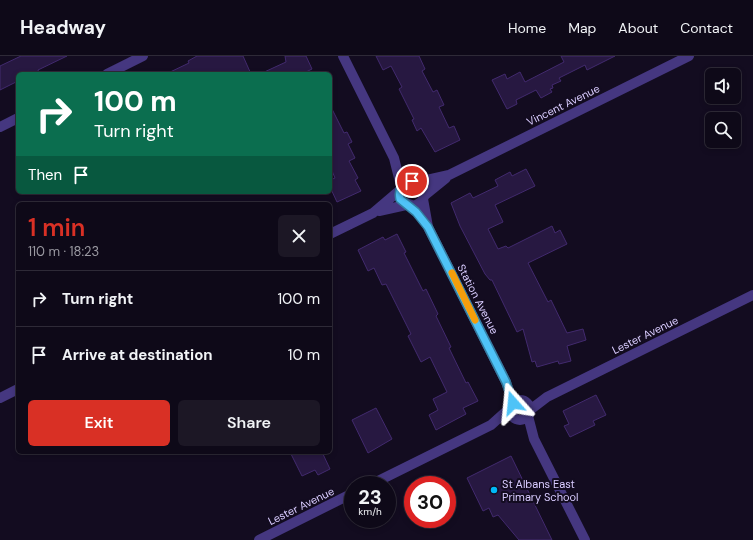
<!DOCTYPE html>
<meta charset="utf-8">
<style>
:root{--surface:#0e0918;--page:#1c1725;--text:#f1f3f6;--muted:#9b9aa2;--line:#2e2a37;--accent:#d93025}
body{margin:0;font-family:"DM Sans",sans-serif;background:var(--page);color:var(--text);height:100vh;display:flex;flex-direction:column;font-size:15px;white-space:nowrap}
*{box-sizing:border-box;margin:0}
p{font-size:13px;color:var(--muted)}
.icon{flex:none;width:22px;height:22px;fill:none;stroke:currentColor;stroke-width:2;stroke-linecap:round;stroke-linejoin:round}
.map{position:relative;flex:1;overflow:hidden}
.sheet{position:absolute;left:16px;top:146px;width:316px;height:252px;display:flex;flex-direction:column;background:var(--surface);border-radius:6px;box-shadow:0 2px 6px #0003,0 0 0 1px var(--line)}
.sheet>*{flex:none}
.guide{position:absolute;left:16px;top:16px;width:316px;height:122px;border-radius:6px;box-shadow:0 2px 6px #0003,0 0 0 1px var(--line);background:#0b6e4f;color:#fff;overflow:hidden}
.buttons{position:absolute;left:705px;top:12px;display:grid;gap:8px}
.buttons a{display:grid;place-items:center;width:36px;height:36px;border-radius:6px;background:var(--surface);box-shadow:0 2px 6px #0003,0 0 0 1px var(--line);font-size:20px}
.speed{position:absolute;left:344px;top:420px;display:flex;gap:8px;font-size:20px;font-weight:700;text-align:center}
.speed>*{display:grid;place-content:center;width:52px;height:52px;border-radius:50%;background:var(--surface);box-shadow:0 2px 6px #0003,0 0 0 1px var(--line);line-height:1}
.speed small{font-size:10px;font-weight:400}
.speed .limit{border:6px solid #d22;background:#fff;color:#111}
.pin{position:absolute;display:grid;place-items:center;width:34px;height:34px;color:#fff;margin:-17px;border:2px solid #fff;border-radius:50%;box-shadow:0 1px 4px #0007}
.me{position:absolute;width:44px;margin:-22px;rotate:342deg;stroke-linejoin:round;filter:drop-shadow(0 0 3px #0008)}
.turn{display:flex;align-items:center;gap:14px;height:84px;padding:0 12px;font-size:18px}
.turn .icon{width:52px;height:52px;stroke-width:2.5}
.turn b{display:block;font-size:28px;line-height:34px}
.then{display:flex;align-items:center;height:38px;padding:0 12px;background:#0003;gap:8px;font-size:15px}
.round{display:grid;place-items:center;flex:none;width:42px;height:42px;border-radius:6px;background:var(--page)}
.head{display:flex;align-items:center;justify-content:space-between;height:68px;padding:0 12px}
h1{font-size:24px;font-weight:600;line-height:30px;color:var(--accent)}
.cta{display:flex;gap:8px;margin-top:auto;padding:8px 12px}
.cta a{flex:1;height:46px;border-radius:6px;background:var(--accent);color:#fff;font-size:16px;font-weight:600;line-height:46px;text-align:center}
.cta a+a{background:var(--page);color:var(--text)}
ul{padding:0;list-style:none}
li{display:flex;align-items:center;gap:12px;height:56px;padding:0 12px;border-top:1px solid var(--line)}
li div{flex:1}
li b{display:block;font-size:15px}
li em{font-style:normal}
header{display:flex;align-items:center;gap:24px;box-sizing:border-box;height:56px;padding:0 20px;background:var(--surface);border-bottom:1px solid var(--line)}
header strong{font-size:19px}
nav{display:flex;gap:22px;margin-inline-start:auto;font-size:14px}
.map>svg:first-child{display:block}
</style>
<header>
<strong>Headway</strong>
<nav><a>Home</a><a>Map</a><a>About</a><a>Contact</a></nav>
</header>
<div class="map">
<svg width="753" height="484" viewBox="0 0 753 484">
<rect width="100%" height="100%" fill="#130c20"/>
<path fill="#271841" stroke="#422a6e" d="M21 0H67L38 14 39 18H18V25L0 34V10Z
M197 0H243L251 18H166L189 7 188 5Z
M285 0H306L312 13 302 18H260L286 6Z
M376 0H419L425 13 422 15 433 36 437 34 444 49 439 51 449 72 454 70 460 84 435 96 421 72 417 75 412 64 414 63 399 33 402 31 391 10 383 14Z
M561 0H615L587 14 585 9 559 22 561 25 552 29 553 32 550 33 552 36 541 42 536 34 516 44 517 48 507 53 492 24 505 18 507 23 520 16 525 26 564 6Z
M330 49 344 77 347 76 352 86 348 88 355 102 349 105 358 122 355 124 361 135 337 146 330 131V124L335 122 330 110Z
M526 113 535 130 495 149 503 166 488 173 498 193 506 190 508 192 552 170 555 177 560 174 567 188 528 207 548 246 551 244 567 277 583 273 586 284 567 290 571 305 559 308 558 305 537 311 535 305 532 306 523 273 517 276 492 224H490L485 218 460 170 451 147 470 137 473 142 498 130 495 124 510 116 512 120Z
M397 178 406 196 404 197 423 235 426 233 438 258 436 260 451 291 449 292 466 327 468 326 478 345 463 352 466 358 436 374 429 359 438 354 433 343 447 336 430 301 421 306 408 280 411 278 386 228 382 229 374 212 368 215 358 194 383 181 385 184Z
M596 339 606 359 593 365 595 369 570 381 564 370 569 368 563 355Z
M376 352 392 383 368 397 352 364Z
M290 396H322L330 413 318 419 315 414 302 420Z
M511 400 552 484H519L498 459 493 461 489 452 483 455 467 422Z"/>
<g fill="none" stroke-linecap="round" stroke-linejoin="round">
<path stroke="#453780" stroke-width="10" d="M343 0 394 102 401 130
M107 18 143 0
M0 71 18 62
M418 126 449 119 689 0
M425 139C425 115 389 126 403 146L414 150 421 146 425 139 446 122
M423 143 428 171 506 326 513 347
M379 155 406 149
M330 178 373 157 400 134
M0 342 18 333
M510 354a10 10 0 1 1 20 0a10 10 0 1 1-20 0Z
M530 354 547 341 753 239
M528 360 534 383 585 484
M370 429 491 369 510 352
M259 484 353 437"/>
</g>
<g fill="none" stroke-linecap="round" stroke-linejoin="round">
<g stroke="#337fa1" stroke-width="10">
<path id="route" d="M412 125C402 126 398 133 400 143L416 156 428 171 506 326 513 347"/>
</g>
<use href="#route" stroke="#4fc3f7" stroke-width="7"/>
<path stroke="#f59e0b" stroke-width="7" d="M452 217 475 264"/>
</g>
<circle fill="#00b9f7" stroke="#130c20" stroke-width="1.5" cx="494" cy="434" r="4"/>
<g text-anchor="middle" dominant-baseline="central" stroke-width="4" stroke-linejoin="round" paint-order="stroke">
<g font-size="11" fill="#d9ccff" stroke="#130c20">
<text transform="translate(563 49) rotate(-26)">Vincent Avenue</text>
<text transform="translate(478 243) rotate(63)">Station Avenue</text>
<text transform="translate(645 279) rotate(-26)">Lester Avenue</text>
<text transform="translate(301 450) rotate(-26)">Lester Avenue</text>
</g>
<g font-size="11" fill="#d9ccff" stroke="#130c20" text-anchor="start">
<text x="502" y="428">St Albans East<tspan x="502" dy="13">Primary School</tspan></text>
</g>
</g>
</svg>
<div class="buttons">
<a><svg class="icon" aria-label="sound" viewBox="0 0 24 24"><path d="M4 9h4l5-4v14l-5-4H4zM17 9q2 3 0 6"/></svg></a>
<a><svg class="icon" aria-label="search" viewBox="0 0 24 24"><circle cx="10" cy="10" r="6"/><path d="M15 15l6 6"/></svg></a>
</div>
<div class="speed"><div>23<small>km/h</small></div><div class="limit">30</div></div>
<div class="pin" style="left:412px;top:125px;background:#d93025"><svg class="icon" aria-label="arrive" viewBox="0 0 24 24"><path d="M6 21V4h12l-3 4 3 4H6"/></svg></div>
<svg class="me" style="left:513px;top:347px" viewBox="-20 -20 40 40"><path d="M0-17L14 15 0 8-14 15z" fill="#4fc3f7" stroke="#fff" stroke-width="4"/></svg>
<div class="guide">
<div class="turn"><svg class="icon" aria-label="right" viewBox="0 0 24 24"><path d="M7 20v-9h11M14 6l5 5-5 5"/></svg><div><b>100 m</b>Turn right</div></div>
<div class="then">Then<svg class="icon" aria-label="arrive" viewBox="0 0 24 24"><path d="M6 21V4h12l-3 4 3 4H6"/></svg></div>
</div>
<section class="sheet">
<div class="head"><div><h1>1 min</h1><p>110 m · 18:23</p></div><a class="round"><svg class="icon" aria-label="close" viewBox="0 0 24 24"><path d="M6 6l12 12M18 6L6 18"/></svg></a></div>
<ul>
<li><svg class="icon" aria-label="right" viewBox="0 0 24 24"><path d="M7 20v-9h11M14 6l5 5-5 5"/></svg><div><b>Turn right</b></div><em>100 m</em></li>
<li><svg class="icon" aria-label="arrive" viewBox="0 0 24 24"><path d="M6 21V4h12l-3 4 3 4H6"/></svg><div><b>Arrive at destination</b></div><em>10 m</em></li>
</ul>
<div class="cta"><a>Exit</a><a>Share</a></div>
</section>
</div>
